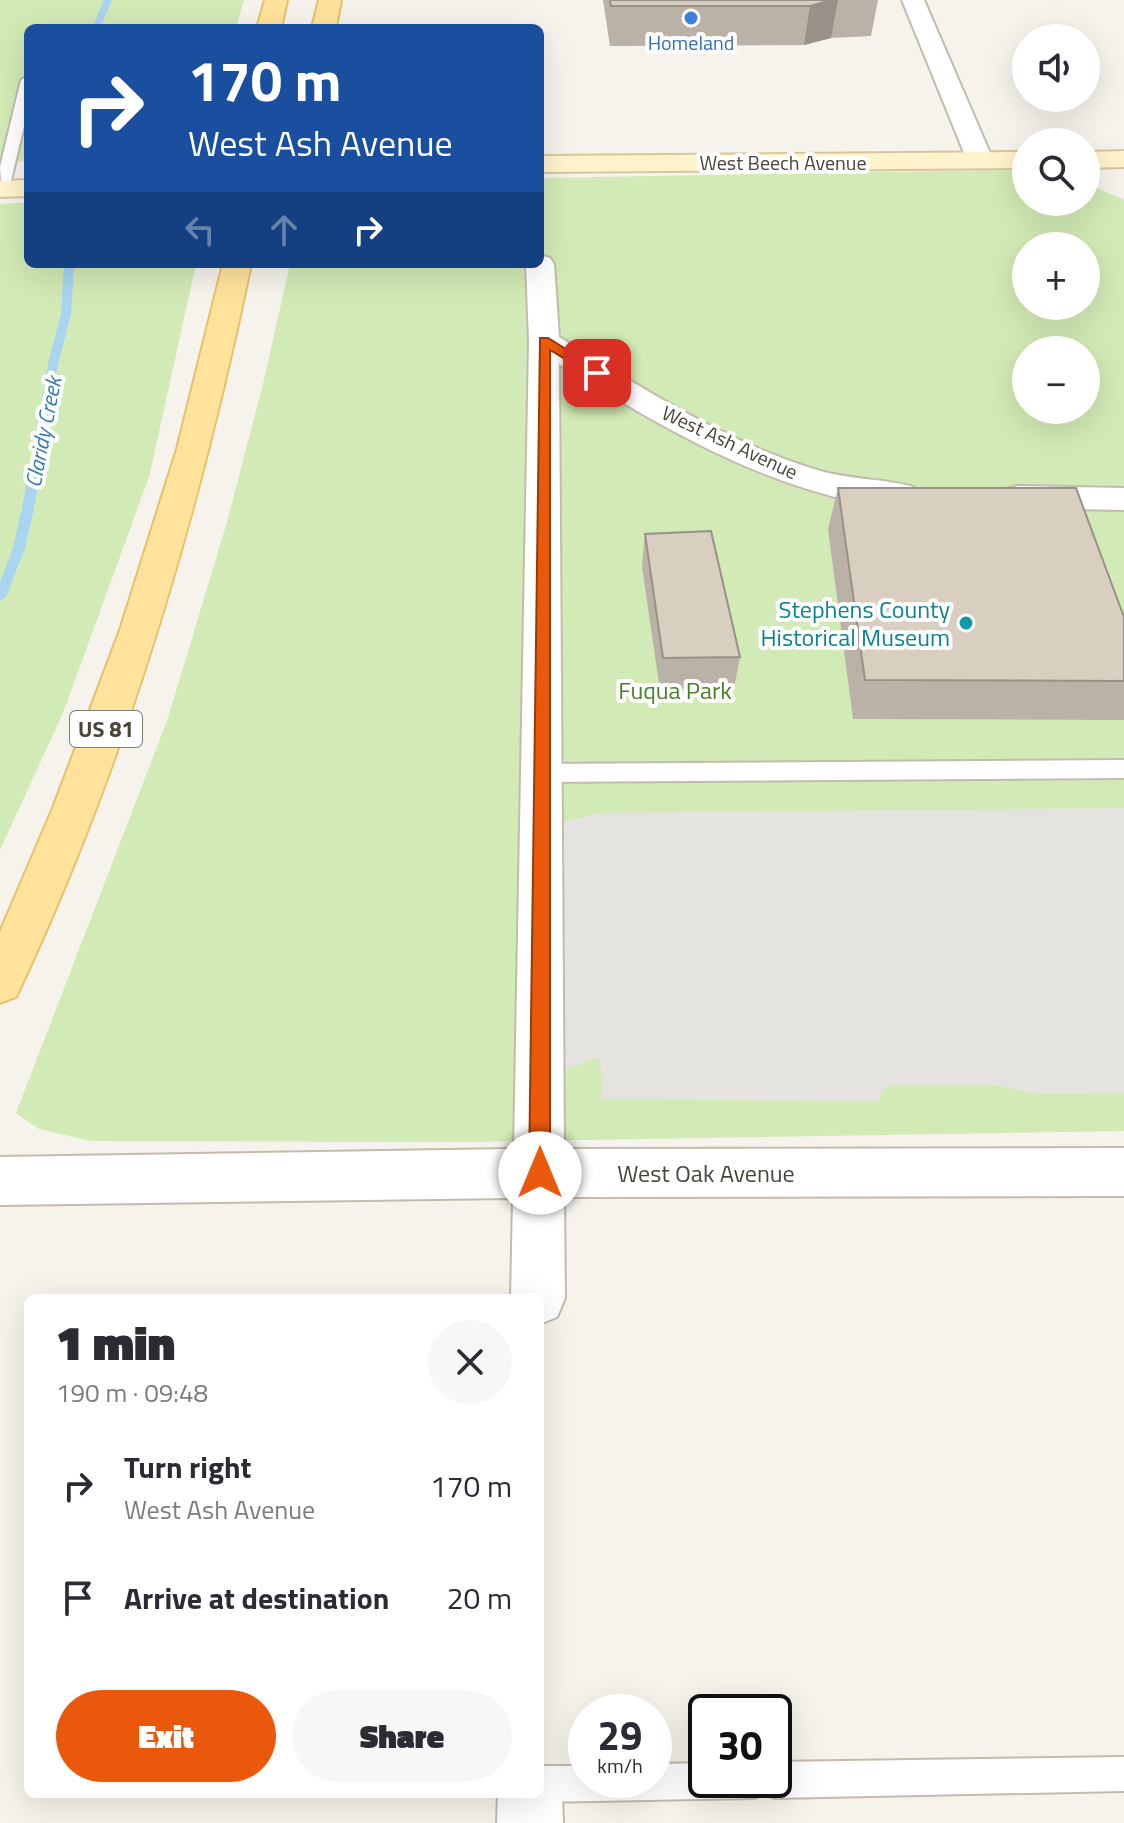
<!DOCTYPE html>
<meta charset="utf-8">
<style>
:root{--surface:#fff;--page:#f7f7f7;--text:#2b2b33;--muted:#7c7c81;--accent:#ea580c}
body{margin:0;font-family:"Titillium Web",sans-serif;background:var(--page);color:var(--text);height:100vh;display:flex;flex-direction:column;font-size:30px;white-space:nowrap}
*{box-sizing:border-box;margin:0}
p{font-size:26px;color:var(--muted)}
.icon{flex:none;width:44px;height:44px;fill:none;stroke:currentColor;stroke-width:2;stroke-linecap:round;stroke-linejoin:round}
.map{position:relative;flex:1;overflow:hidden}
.drawer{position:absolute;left:24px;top:1294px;width:520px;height:504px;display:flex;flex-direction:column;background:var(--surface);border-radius:12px;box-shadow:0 8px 32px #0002}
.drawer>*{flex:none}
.guide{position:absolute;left:24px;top:24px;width:520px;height:244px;border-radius:12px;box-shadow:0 8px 32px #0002;background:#1a4fa0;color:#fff;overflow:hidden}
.tools{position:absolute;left:1012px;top:24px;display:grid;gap:16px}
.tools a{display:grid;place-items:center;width:88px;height:88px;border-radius:50%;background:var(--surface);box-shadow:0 8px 32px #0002;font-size:40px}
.speed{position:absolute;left:568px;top:1694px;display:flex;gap:16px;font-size:40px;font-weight:700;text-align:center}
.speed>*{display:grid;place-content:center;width:104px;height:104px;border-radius:50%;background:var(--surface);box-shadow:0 8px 32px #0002;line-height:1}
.speed small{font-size:20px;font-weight:400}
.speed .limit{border:4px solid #111;border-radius:12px;background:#fff;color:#111}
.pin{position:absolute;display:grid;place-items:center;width:68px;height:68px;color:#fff;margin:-34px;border-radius:16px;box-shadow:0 4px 12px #0006}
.me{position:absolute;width:88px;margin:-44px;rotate:0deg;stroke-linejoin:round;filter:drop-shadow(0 0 6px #0008)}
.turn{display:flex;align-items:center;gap:28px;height:168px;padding:0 32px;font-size:36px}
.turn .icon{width:104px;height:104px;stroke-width:2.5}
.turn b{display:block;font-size:56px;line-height:68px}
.lanes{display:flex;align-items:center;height:76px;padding:0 32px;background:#0003;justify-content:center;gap:40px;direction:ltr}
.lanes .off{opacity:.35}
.round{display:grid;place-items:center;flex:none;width:84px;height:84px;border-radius:42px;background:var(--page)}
.overview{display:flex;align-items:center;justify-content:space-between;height:136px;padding:0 32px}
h1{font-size:48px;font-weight:800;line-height:60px}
.primary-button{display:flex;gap:16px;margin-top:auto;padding:16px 32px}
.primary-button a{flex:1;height:92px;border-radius:48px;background:var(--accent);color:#fff;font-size:32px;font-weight:800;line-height:92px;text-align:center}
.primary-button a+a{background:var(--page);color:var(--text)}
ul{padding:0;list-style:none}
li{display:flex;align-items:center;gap:24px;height:112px;padding:0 32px}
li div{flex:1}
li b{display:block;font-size:30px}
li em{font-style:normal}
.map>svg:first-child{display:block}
</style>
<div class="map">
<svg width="1124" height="1823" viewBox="0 0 1124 1823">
<rect width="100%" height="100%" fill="#f6f3ec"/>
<path fill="#d2eab5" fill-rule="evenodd" d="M0 0H244L236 28H28V161L0 163Z
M1000 170 1026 171V202H1086V183L1124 200V1131L464 1142 91 1141 39 1129 16 1113 167 721 227 522 263 384 290 264H540V178ZM1026 246H1086V306H1026ZM1026 350H1086V410H1026Z
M28 202V264H196L149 477 63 713 0 850V204Z"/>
<path fill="#e5e3e0" d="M1124 808V1093L1039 1094 993 1085H887L877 1101 602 1099 600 1059 593 1058 561 1072 557 824 597 813Z"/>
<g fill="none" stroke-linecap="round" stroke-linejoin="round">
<path fill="#a9d4f2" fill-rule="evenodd" d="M104 0H112L100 28H92Z
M64 264H74L71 314 58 364 34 508 25 548 6 597 0 601V582L13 548 22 508 48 364 61 314Z"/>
<g stroke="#c2bbae" stroke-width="4">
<path id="lane" d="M28 76V109L9 189 2 193 0 167 21 80Z
M1124 760V778L541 782 533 779 530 773 533 767 541 764Z
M1124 1757V1791L774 1798 764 1794 755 1798 540 1802 527 1794H540V1766H586V1780H654V1764L706 1763V1780H774V1762Z"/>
</g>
<g stroke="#c2bbae" stroke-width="4">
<path id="street" d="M902 0H924L993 160 989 166H971L967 160Z
M540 255 550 258 554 264 559 337C641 387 724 442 817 470 849 480 882 478 914 487L919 495 914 503C890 510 860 503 835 497 734 471 647 418 559 364L564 1149 1124 1148V1196L564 1197 565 1298 557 1317 540 1324V1298H511L513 1198 0 1205V1157L514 1149 529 341 526 264H540Z
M1018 486 1124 488V510L1018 508 1006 505 1001 497 1006 489Z
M540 1766 553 1771 562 1794 563 1823H497L498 1794H540Z"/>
</g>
<g stroke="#d6c79b" stroke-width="4">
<path id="secondary" d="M1124 151V167L1086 168V152Z
M1026 152V168L540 172V156Z
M28 180V196L0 197V181Z"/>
</g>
<g stroke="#e6c16a" stroke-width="4">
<path id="primary" d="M265 0H287L281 28H257Z
M319 0H341L336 28H312Z
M223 264H251C199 515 126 764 16 997L0 1003V932L53 808 120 630 177 449Z"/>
</g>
<use href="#lane" fill="#fff" fill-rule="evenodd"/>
<use href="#street" fill="#fff" fill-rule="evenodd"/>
<use href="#secondary" fill="#fff3cd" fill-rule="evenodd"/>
<use href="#primary" fill="#ffe39c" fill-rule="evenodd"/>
</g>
<path fill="#bab2a6" d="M603 0H878L871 36 831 38 804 45 610 46Z
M838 488 1124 681V720L853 719 828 529Z
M645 534 740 657 734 688 660 690 642 567Z"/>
<path fill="#979187" d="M832 0H838L831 38 804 45 810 6Z"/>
<path fill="#d8cfc1" stroke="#979187" stroke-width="2" d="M610 0H832L810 6H611Z
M838 488H1076L1124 617V681L865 680Z
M711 531 740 657 663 658 645 534Z"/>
<path fill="#ea580c" stroke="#983908" stroke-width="2" d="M540 338H548L604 373 593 376 550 350V1173L547 1180 540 1183 532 1180 529 1173Z"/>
<circle fill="#3f7fe0" stroke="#fff" stroke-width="3" cx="691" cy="18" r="8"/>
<circle fill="#0f9aa8" stroke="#fff" stroke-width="3" cx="966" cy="623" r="8"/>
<g text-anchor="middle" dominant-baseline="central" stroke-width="8" stroke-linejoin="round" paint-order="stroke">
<g font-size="20" fill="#366cbe" stroke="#fff">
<text x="691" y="42">Homeland</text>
</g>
<g font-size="20" fill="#4b4439" stroke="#fff">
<text x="783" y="162">West Beech Avenue</text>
<text transform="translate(730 442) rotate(25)">West Ash Avenue</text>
</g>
<g font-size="22" font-style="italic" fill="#2e7ab2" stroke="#fff">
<text transform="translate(43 432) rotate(-79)">Claridy Creek</text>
</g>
<rect fill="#fff" stroke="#817c74" stroke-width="2" x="70" y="711" width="72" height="36" rx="6"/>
<g font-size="22" font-weight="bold" fill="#4b4439">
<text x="106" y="729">US 81</text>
</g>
<g font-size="24" fill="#0d838f" stroke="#fff" text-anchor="end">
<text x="950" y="609">Stephens County<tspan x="950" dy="28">Historical Museum</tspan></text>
</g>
<g font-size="24" fill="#4a7f2a" stroke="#fff">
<text x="675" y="690">Fuqua Park</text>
</g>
<g font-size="24" fill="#4b4439" stroke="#fff">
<text x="706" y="1173">West Oak Avenue</text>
</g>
</g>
</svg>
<div class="tools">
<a><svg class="icon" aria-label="sound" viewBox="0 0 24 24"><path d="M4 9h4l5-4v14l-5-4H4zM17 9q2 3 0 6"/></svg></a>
<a><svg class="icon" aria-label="search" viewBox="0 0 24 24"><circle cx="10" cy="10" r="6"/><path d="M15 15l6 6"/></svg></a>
<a>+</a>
<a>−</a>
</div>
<div class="speed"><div>29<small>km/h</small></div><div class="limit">30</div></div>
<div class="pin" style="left:597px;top:373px;background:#d93025"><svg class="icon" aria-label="arrive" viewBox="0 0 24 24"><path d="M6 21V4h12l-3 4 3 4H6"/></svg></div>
<svg class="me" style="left:540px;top:1173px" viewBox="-20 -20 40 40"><circle r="19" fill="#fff"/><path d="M0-13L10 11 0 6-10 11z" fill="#ea580c"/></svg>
<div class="guide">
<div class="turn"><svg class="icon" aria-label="right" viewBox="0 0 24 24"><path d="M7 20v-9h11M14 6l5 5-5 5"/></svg><div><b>170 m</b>West Ash Avenue</div></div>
<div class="lanes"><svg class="icon off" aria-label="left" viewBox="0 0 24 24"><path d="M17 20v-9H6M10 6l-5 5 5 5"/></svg><svg class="icon off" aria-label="ahead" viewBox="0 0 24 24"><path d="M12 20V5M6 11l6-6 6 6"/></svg><svg class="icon" aria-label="right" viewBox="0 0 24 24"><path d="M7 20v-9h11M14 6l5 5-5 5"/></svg></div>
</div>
<section class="drawer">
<div class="overview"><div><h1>1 min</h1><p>190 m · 09:48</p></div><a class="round"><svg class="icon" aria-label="close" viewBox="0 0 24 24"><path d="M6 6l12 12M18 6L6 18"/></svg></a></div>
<ul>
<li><svg class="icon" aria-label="right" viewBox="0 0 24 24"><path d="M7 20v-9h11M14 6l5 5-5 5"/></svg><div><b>Turn right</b><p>West Ash Avenue</p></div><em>170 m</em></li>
<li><svg class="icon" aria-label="arrive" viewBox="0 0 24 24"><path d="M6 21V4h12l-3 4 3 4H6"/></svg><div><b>Arrive at destination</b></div><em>20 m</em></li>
</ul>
<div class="primary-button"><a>Exit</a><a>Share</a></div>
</section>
</div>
